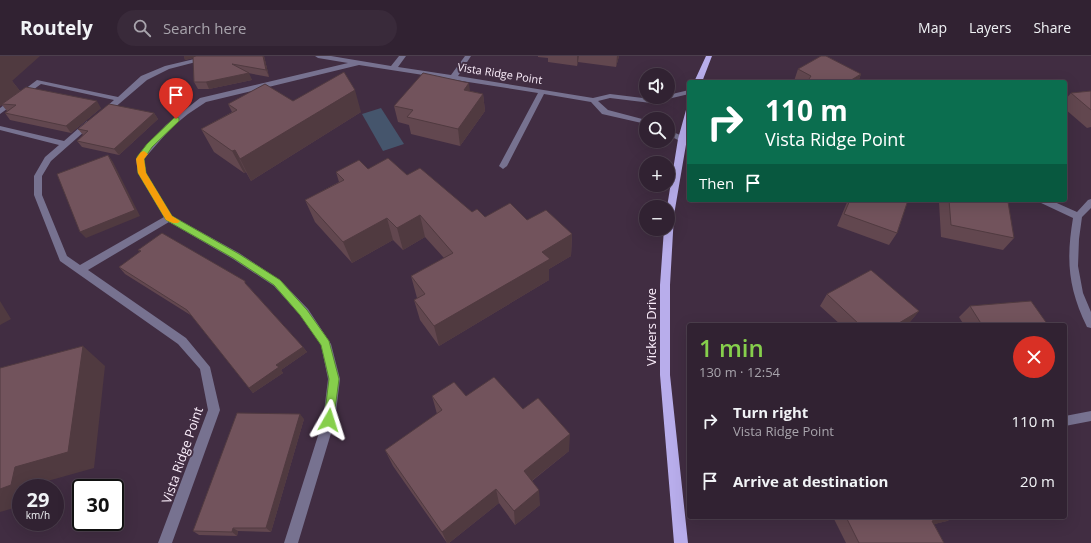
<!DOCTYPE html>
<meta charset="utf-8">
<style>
:root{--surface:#312232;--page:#392a3a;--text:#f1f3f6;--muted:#a8a4ac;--line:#4c3f4d;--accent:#86cf4c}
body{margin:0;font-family:"Open Sans",sans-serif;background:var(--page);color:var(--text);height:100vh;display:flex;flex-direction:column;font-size:15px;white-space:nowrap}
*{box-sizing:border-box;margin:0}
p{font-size:13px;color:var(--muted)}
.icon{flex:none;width:22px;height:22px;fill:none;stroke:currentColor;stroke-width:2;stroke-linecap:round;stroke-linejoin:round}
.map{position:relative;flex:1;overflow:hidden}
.sheet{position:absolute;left:687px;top:267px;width:380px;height:196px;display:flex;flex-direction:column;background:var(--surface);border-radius:4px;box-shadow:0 4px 16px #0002,0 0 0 1px var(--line)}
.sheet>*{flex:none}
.hud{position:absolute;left:687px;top:24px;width:380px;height:122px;border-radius:4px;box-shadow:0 4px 16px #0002,0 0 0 1px var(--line);background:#0b6e4f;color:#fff;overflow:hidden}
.controls{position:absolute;left:639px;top:12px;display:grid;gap:8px}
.controls a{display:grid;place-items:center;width:36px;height:36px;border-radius:50%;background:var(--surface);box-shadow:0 4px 16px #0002,0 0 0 1px var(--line);font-size:20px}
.speed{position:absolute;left:12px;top:423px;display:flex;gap:8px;font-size:20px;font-weight:700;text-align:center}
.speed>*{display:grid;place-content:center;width:52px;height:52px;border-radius:50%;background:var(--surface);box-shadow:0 4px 16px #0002,0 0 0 1px var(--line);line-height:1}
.speed small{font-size:10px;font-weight:400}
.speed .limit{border:2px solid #111;border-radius:6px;background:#fff;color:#111}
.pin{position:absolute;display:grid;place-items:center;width:34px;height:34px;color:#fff;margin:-41px -17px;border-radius:50% 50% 50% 0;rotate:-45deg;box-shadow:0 0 4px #0007}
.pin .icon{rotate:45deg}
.me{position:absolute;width:44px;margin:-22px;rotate:6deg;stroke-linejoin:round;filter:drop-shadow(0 0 3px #0008)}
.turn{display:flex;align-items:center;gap:14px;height:84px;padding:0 12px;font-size:18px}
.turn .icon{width:52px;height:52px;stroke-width:2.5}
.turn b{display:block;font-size:28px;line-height:34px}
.then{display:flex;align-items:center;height:38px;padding:0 12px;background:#0003;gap:8px;font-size:15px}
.round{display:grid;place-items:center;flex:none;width:42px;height:42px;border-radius:21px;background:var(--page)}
.summary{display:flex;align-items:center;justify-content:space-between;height:68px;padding:0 12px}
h1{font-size:24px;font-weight:600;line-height:30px;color:var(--accent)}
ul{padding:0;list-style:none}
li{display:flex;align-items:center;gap:12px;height:60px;padding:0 12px}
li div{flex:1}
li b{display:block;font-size:15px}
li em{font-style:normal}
header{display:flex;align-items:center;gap:24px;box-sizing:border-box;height:56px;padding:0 20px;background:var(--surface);border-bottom:1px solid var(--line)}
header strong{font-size:19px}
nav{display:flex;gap:22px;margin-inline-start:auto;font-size:14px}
.search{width:280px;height:36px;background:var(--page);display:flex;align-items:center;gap:10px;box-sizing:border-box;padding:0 14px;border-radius:22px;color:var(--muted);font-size:15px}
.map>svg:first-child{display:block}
</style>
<header>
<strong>Routely</strong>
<div class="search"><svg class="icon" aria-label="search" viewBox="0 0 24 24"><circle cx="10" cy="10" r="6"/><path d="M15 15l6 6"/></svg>Search here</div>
<nav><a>Map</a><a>Layers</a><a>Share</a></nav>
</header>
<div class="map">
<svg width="1091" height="487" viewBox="0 0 1091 487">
<rect width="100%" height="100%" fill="#412d42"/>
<path fill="#45556c" d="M381 52 404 88 383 95 362 58Z"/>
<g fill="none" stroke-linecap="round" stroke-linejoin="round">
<path fill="#777290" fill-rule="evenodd" d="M207 0H219L169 13 147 24 106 59H103L99 57 114 44 41 28 0 58V52L37 24 118 41 141 20 165 10Z
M315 0H331L391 10 399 0H406L398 11 451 19 465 0H471L458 20 593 42 610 38 651 43 668 41V39L689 34V38L651 47 610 42 598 45 608 54 646 64V68L602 58 591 46 544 38 507 110 503 113 499 110 538 37 359 9 206 46 188 58 171 72 144 103 146 117 172 160 239 197 280 224 308 253 331 288 340 323 335 364 298 487H284L323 364 328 323 321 289 300 259 274 230 233 203 169 166 88 214 186 282 210 311 220 354 172 487H158L208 354 200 313 178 288 60 205 34 139V120L45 101 59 89 0 74V70L64 85 87 65H93L94 67 51 105 42 120V139L67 200 80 209 164 161 138 117 136 103 166 69 200 42 348 7 318 2Z
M668 74 685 81 686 83 682 86 668 79Z
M1091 143V152L1082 161 1079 183 1078 210 1083 237 1091 256V272L1087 271C1068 232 1066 204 1073 162L1039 146 1038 144H1050L1077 156 1088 144Z
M1091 355V365L1065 370V360Z"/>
<path fill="#b8adeb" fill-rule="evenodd" d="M706 0H712L702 26H694Z
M686 54H689V71L674 159 670 229V319L688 487H674L660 319V229L664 173H668L667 151 678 83Z"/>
</g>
<path fill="#62474f" d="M184 0H264L269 21 248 17 252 24 209 33H198L194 26 193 2 185 4Z
M538 0H619L616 11 578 6 577 10 548 6V2L538 1Z
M798 13 861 18 858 26H796L794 25Z
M12 25 20 35 101 52 71 77 10 64 5 57 8 55H7L2 49 0 50Z
M470 35 483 38 485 55 460 90 411 78 409 69 398 66 394 50Z
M1091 35V71L1087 72 1065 53V44L1071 37Z
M293 45 361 56 251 125 246 116 244 117 214 96 201 73 232 56 228 48Z
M154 57 158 63 119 99 82 91 77 85 83 79 78 73Z
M368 113 407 119 472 156 485 161 527 164 572 178 571 200 549 213V224L439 290 420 264 414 244 417 242 411 220 444 202 425 181 403 194 393 184 352 207 315 166 305 144 339 126 336 116Z
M848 144H908L897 177 889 189 837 170Z
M940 144H998L1014 182 1003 194 941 181 939 146Z
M138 194 249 231 303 291 307 296 281 314 283 317 253 337 192 260 125 218 119 211 140 196Z
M827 238 919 255 909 267 905 269H841L820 250Z
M970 250 1048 269H964L959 261Z
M432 340H466L523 353 569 395 532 425 540 449 515 469 499 447 449 487H447L393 410 385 394 437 358Z
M304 363 271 476 238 475 237 480 199 479 193 475Z
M833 461H955L947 465 934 468 944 487H846Z"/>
<path fill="#503a40" d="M0 0H40L12 25 20 35 2 48V49L0 50Z
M184 0H201L185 4Z
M263 0H264L269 21 266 14Z
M577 0H579L578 6 577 10Z
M617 0H619L616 11Z
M249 17 252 24 209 33 206 26Z
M861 18 858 26H848Z
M469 27 471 43 464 34Z
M355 34 361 56 251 125 240 103Z
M483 38 485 55 460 90 458 73Z
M97 45 101 52 71 77 66 70Z
M154 57 158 63 119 99 114 93Z
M235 94 246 116 244 117 232 95Z
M108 99 113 106 140 160 86 182 80 176Z
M420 159 425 181 403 194 397 172Z
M387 162 393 184 352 207 343 186Z
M572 178 571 200 549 213V224L439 290 434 270 542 196Z
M0 245 11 263 0 269Z
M919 255 909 267 905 269H898L899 267Z
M83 290 105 310 94 412 44 426 43 432H21V450L0 456V433L15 411Z
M303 291 307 296 281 314 283 317 253 337 249 332 276 309Z
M300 358 304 363 271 476 266 472Z
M570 378 569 395 525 430 524 415Z
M496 433 499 447 449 487H447L442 476Z
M539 434 540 449 515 469 514 455Z
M947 461H955L947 465 919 472 932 465Z
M233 472 238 475 237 480 232 476Z"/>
<path fill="#72535c" stroke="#503a40" d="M196 0H263L266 14 232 8 249 17 206 26H194L193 1Z
M821 0H826L861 18 848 26H807L811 20 798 13Z
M344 16 355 34 240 103 235 94 232 95 201 73 237 54 228 48 265 28 293 45Z
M423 17 469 27 464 34 483 38 458 73 407 61 413 54 394 50Z
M26 31 97 45 66 70 5 57 16 49 2 48Z
M1091 35V54L1071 37Z
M109 48 154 57 114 93 77 85 88 75 78 73Z
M108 99 135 154 80 176 57 118Z
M388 102 407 119 420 112 472 156 477 153 485 161 510 147 527 164 546 154 572 178 542 196 550 203 434 270 414 244 425 238 411 220 453 197 420 159 397 172 387 162 343 186 305 144 344 124 336 116 359 104 368 113Z
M850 144H908L897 177 844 158Z
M949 144H998L1008 146 1014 182 951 169Z
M162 177 245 225V227L303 291 276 309 279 311 249 332 187 254 119 211 141 195 138 194Z
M871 214 919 255 899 267 901 269H860L827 238Z
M1031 245 1048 269H982L970 250Z
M83 290 68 396 15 411 11 429 0 433V312Z
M494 321 523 353 538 342 570 378 524 415 539 434 514 455 496 433 442 476 385 394 442 354 432 340 454 326 466 340Z
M237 357 300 358 266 472H233L232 476 193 475Z
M846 461H947L932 465 944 487H859Z"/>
<path fill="#86cf4c" stroke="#578731" d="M176 61 179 62V65L152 91 144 103 146 117 172 160 239 198 280 224 307 254 329 285 339 323 333 368 329 369 325 368 324 364 329 323 321 289 300 259 274 229 233 202 166 164 138 117 137 101 147 88 174 62Z"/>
<path fill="#f59e0b" d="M144 95 148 98 144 103 146 117 172 160 180 165 178 167H173L166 164 138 117 136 103 141 96Z"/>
<g text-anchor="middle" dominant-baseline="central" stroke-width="4" stroke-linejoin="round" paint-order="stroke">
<g font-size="11" fill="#fbeefb" stroke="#412d42">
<text transform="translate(500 17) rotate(9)">Vista Ridge Point</text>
</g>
<g font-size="13" fill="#fbeefb" stroke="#412d42">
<text transform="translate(651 271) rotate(-90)">Vickers Drive</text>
<text transform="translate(182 399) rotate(-71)">Vista Ridge Point</text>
</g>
</g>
</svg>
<div class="controls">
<a><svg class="icon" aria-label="sound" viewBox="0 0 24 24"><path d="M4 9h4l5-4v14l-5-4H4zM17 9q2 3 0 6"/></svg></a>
<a><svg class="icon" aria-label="search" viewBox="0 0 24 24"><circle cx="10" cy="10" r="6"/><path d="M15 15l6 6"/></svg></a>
<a>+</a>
<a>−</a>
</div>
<div class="speed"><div>29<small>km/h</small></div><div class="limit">30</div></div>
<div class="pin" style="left:176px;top:63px;background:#d93025"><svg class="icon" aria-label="arrive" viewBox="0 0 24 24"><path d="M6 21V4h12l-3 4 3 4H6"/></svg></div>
<svg class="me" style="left:329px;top:364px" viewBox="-20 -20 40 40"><path d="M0-17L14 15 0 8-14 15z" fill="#86cf4c" stroke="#fff" stroke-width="4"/></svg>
<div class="hud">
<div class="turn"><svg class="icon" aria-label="right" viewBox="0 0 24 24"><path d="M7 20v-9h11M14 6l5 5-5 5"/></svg><div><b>110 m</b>Vista Ridge Point</div></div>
<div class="then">Then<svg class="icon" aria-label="arrive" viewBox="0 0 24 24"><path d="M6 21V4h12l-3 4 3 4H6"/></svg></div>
</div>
<section class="sheet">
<div class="summary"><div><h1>1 min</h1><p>130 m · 12:54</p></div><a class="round" style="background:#d93025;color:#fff"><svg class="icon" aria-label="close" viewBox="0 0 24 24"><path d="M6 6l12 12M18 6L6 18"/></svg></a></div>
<ul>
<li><svg class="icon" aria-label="right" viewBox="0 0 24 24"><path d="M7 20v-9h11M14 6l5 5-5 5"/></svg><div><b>Turn right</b><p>Vista Ridge Point</p></div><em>110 m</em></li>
<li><svg class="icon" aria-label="arrive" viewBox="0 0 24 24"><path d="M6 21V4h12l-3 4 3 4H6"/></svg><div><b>Arrive at destination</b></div><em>20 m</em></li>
</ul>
</section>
</div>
